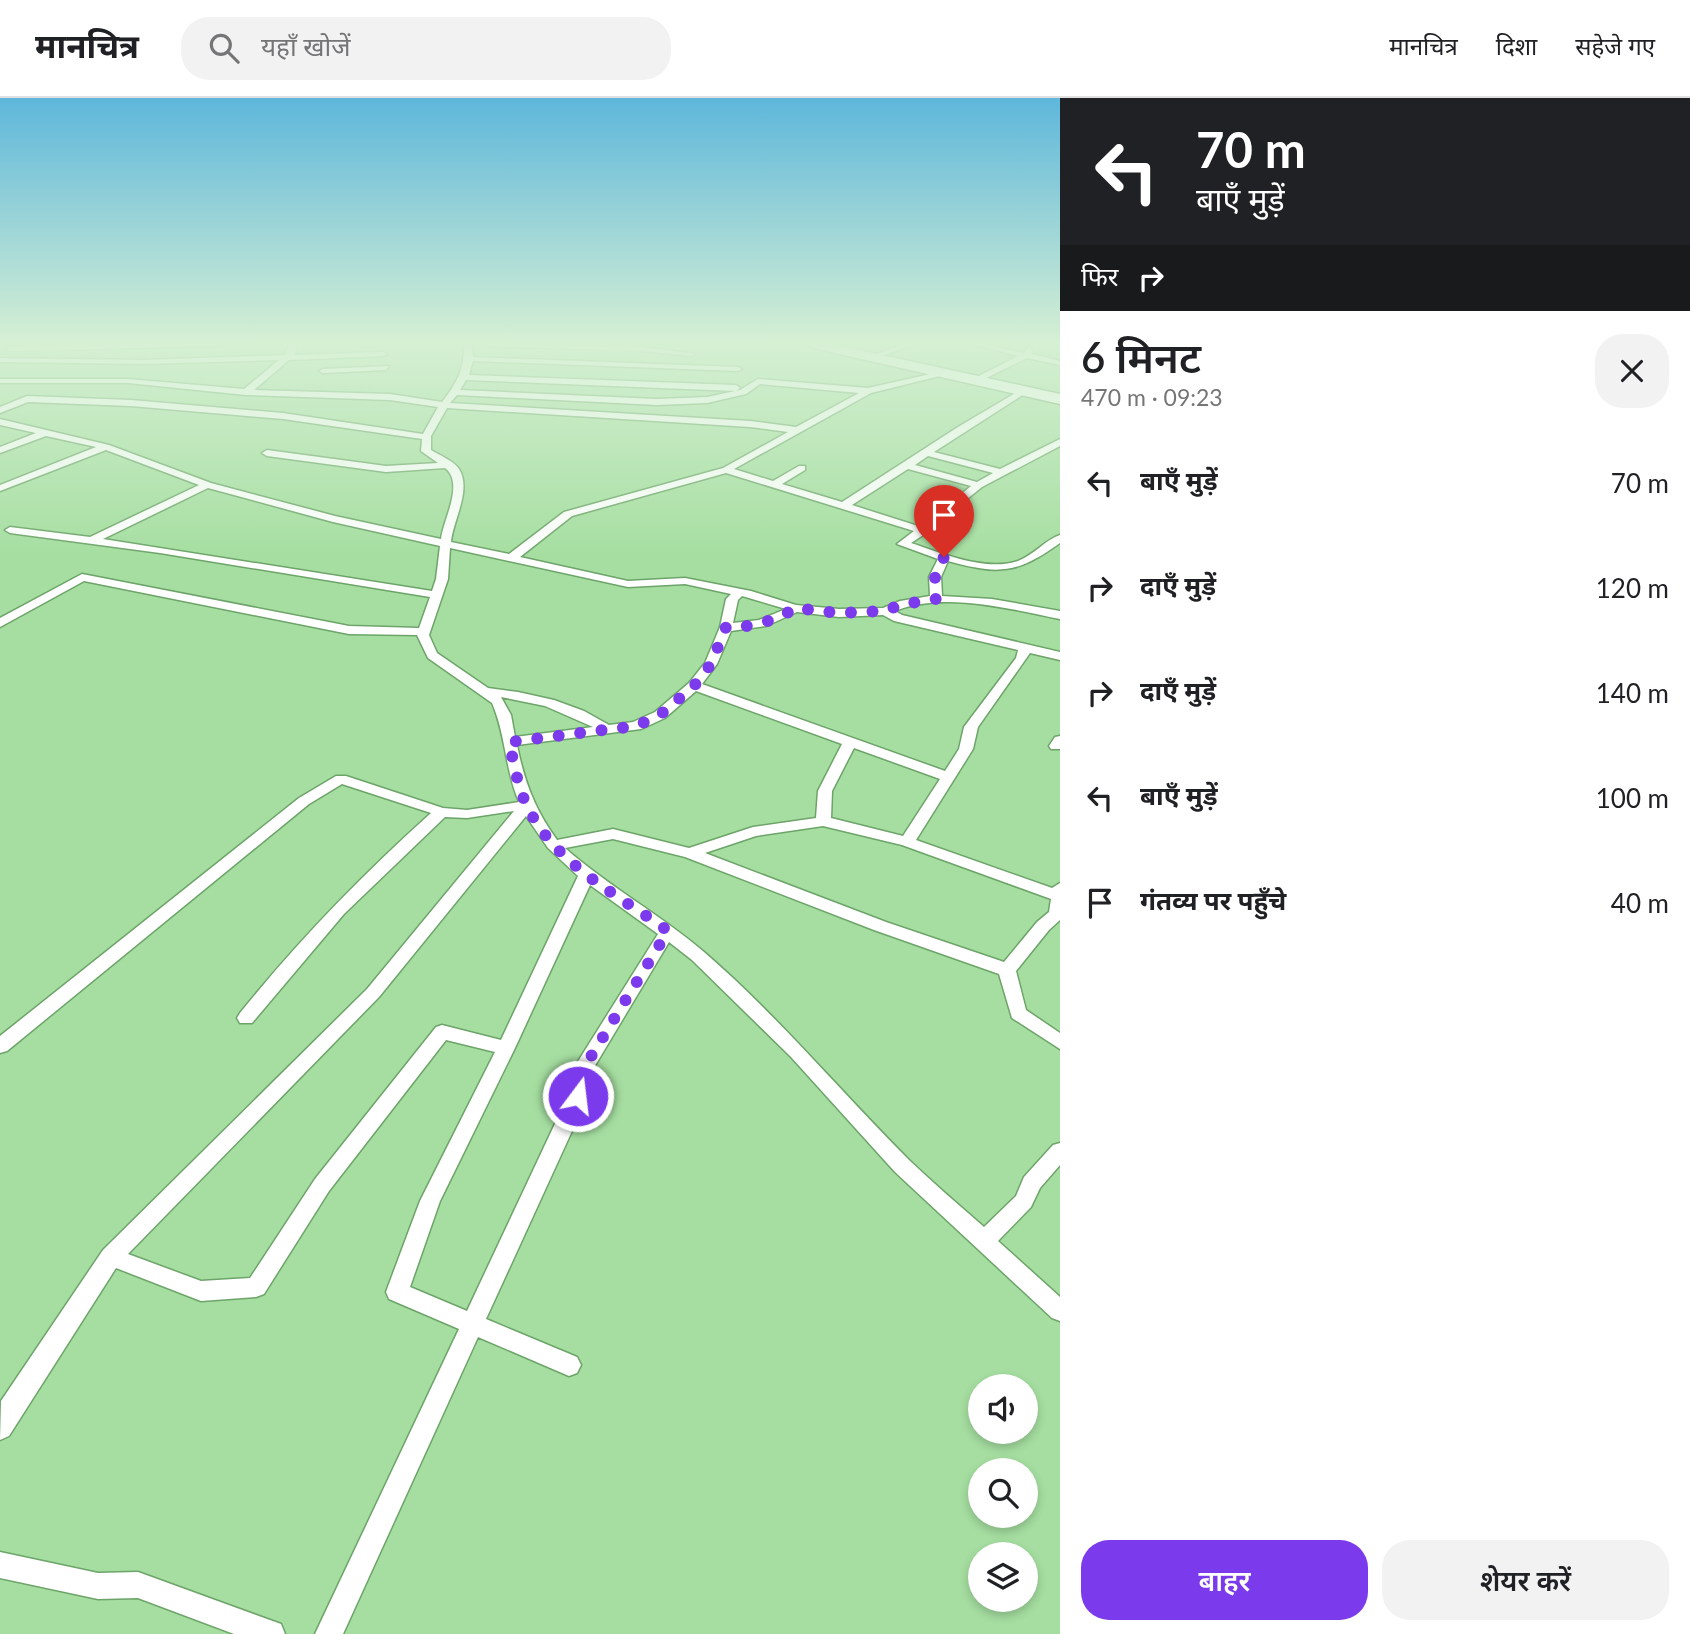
<!DOCTYPE html>
<html lang="hi">
<meta charset="utf-8">
<style>
:root{--surface:#fff;--page:#f2f2f2;--text:#202124;--muted:#757577;--line:#e0e0e0;--accent:#7c3aed}
body{margin:0;font-family:Lato,"Noto Sans Devanagari",sans-serif;background:var(--page);color:var(--text);height:100vh;display:flex;flex-direction:column;font-size:26px;white-space:nowrap}
*{box-sizing:border-box;margin:0}
p{font-size:23px;color:var(--muted)}
.icon{flex:none;width:38px;height:38px;fill:none;stroke:currentColor;stroke-width:2;stroke-linecap:round;stroke-linejoin:round}
.map{position:relative;flex:1;overflow:hidden}
.details{display:flex;flex-direction:column;background:var(--surface);width:630px}
.details>*{flex:none}
.guide{background:#202124;color:#fff;overflow:hidden}
.buttons{position:absolute;left:968px;top:1276px;display:grid;gap:14px}
.buttons a{display:grid;place-items:center;width:70px;height:70px;border-radius:50%;background:var(--surface);box-shadow:0 4px 10px #0003;font-size:35px}
.pin{position:absolute;display:grid;place-items:center;width:60px;height:60px;color:#fff;margin:-72px -30px;border-radius:50% 50% 50% 0;rotate:-45deg;box-shadow:0 0 7px #0007}
.pin .icon{rotate:45deg}
.me{position:absolute;width:77px;margin:-38px;rotate:15deg;stroke-linejoin:round;filter:drop-shadow(0 0 5px #0008)}
.turn{display:flex;align-items:center;gap:24px;height:147px;padding:0 21px;font-size:32px}
.turn .icon{width:91px;height:91px;stroke-width:2.5}
.turn b{display:block;font-size:49px;line-height:60px}
.then{display:flex;align-items:center;height:66px;padding:0 21px;background:#0003;gap:14px;font-size:26px}
.round{display:grid;place-items:center;flex:none;width:74px;height:74px;border-radius:28px;background:var(--page)}
.overview{display:flex;align-items:center;justify-content:space-between;height:119px;padding:0 21px}
h1{font-size:42px;font-weight:600;line-height:52px}
.primary-button{display:flex;gap:14px;margin-top:auto;padding:14px 21px}
.primary-button a{flex:1;height:80px;border-radius:28px;background:var(--accent);color:#fff;font-size:28px;font-weight:600;line-height:80px;text-align:center}
.primary-button a+a{background:var(--page);color:var(--text)}
ul{padding:0;list-style:none}
li{display:flex;align-items:center;gap:21px;height:105px;padding:0 21px}
li div{flex:1}
li b{display:block;font-size:26px}
li em{font-style:normal}
header{display:flex;align-items:center;gap:42px;box-sizing:border-box;height:98px;padding:0 35px;background:var(--surface);border-bottom:2px solid var(--line)}
header strong{font-size:33px}
nav{display:flex;gap:38px;margin-inline-start:auto;font-size:24px}
.search{width:490px;height:63px;background:var(--page);display:flex;align-items:center;gap:18px;box-sizing:border-box;padding:0 24px;border-radius:28px;color:var(--muted);font-size:26px}
main{display:flex;flex:1;min-height:0}
.map>svg:first-child{display:block}
</style>
<header>
<strong>मानचित्र</strong>
<div class="search"><svg class="icon" aria-label="search" viewBox="0 0 24 24"><circle cx="10" cy="10" r="6"/><path d="M15 15l6 6"/></svg>यहाँ खोजें</div>
<nav><a>मानचित्र</a><a>दिशा</a><a>सहेजे गए</a></nav>
</header>
<main>
<div class="map">
<svg width="1060" height="1536" viewBox="0 0 1060 1536">
<rect width="100%" height="100%" fill="#a5dea0"/>
<g fill="none" stroke-linecap="round" stroke-linejoin="round">
<g stroke="#6da469" stroke-width="3">
<path id="street" d="M131 246H223L219 248 10 253 6 251 10 249Z
M289 246H297L295 257 383 254 387 256 383 258 289 262 254 292 390 296 442 304C457 285 465 270 464 246H472L473 259 738 269 742 271 738 273 473 263 469 277 736 287 740 290 736 293 466 282 460 292 657 301 707 299 740 292 758 281 868 290 948 272V276L871 295 734 371 773 383 799 368H805V372L782 386 842 404 958 329 1022 291 1029 293 934 354 1000 371 1060 341V348L982 389 967 401 963 411 911 445C942 455 985 474 1018 463 1034 457 1045 442 1060 437V445C1017 476 999 477 948 463L941 479 942 498 992 501 1060 513V521C1009 511 945 493 895 513L902 517 1060 554V562L1030 555 978 629 973 651 916 742 1052 790 1060 785V822L1049 832 1016 873 1026 912 1060 935V951L1012 920 999 876 874 832 685 759 613 741 565 750C609 789 660 816 704 854 778 918 840 993 909 1062 933 1085 959 1107 984 1129L1016 1098 1024 1079 1053 1047 1060 1045V1067L1040 1090 1031 1109 998 1143 1060 1199V1223L1052 1220 895 1074 791 959 692 862 669 844 593 971 588 998 486 1221 577 1259 581 1267 577 1275 569 1278 478 1239 343 1536H315L459 1231 389 1201 386 1194 420 1103 495 954 446 942 329 1093 264 1196 256 1199 201 1203 116 1170 9 1338 0 1342 1 1303 103 1152 367 891 514 713 467 720 445 719 344 816 252 925H240L237 920 240 915C298 843 362 777 431 715L342 686 309 706 7 953 0 955V938L299 700 336 678H346L443 710 467 712 519 704C505 672 506 637 492 605L428 560 417 537 349 536 84 483 0 529V520L82 476 349 528 419 530 430 499 160 455 10 435 5 432 10 429 90 439 199 387 106 352 0 393V387L96 349 46 338 0 355V349L36 335 0 327V321L109 347 211 385 335 418 441 441C443 422 465 385 445 370L386 374 267 358 262 355 267 352 386 368 438 365 421 353 422 341 283 321 131 308 28 304 0 315V309L27 298 131 302 283 315 423 336 438 309 390 302 246 297 128 285H0V281H128L244 291 279 262 144 266 0 264V260L144 262 285 257ZM760 286 859 295 796 329 750 323 450 305 457 297 657 307 707 305 746 296ZM447 310 750 329 788 334 723 370 564 414 509 456 451 444C453 422 472 392 459 371 454 363 439 357 431 352V338ZM928 358 993 375 977 384 915 367ZM908 371 971 388 959 398 955 407 921 429 852 407ZM726 375 914 433 897 446 938 461 929 479 930 498 900 503 883 510 839 511 796 507 751 493 685 480 628 483 520 459 572 418ZM208 390 333 424 440 448 436 481 432 493 103 441ZM450 450 628 489 685 486 731 496 726 501 720 529 705 565 689 585 655 614 633 624 609 627 584 613 554 602 518 594 488 590 437 555 429 537 448 481ZM742 498 786 511 759 522 733 525 738 502ZM797 514 839 519 883 517 894 523 1018 552 1016 560 964 629 959 651 945 673 702 586 717 566 731 533 766 528ZM696 593 842 646 818 693 816 720 753 729 689 750 613 731 557 742C535 712 524 683 517 647L641 631 665 620ZM501 599 545 608 593 629 515 639 511 617ZM854 650 940 681 903 738 831 720 832 693ZM526 718 548 750 578 778 501 942 442 927 436 929 315 1081 250 1180 201 1183 128 1156 379 899ZM823 728 902 747 1051 801 1049 814 1037 824 1004 864 886 824 705 755 756 738ZM590 787 658 836 577 965 568 998 467 1213 410 1189 440 1103 515 950Z
M484 246 643 249 695 256 691 258 643 253 488 248Z
M903 246H914L875 261 868 259Z
M971 246H984L1024 255 1029 249 1033 251 1032 256 1060 263V267L1027 260 978 284H975V280L1018 258Z
M389 268 386 272 323 275 319 273 323 271Z
M1060 638V651H1051L1049 648 1055 639Z
M0 1454 98 1475 138 1474 281 1526 285 1536H234L138 1500 98 1501 0 1480Z"/>
</g>
<g stroke="#6da469" stroke-width="3">
<path id="highway" d="M806 246H832L1060 296V306L813 250Z"/>
</g>
<use href="#street" fill="#fff" fill-rule="evenodd"/>
<use href="#highway" fill="#fff" fill-rule="evenodd"/>
</g>
<linearGradient id="sky" x2="0" y2="1"><stop stop-color="#5eb7db"/><stop offset="0.53" stop-color="#d6f0d4"/><stop offset="1" stop-color="#d6f0d4" stop-opacity="0"/></linearGradient>
<rect width="1060" height="461" fill="url(#sky)"/>
<g fill="none" stroke-linecap="round" stroke-linejoin="round">
<path stroke="#7c3aed" stroke-width="12" stroke-dasharray="0 21.6" d="M578 998 584 970 668 833C617 796 554 766 526 706 517 686 514 665 509 644L636 628 660 617 694 588 711 566 726 529C749 530 776 523 795 510L839 515 885 513 900 507 936 501 935 479 944 459"/>
</g>
</svg>
<div class="buttons">
<a><svg class="icon" aria-label="sound" viewBox="0 0 24 24"><path d="M4 9h4l5-4v14l-5-4H4zM17 9q2 3 0 6"/></svg></a>
<a><svg class="icon" aria-label="search" viewBox="0 0 24 24"><circle cx="10" cy="10" r="6"/><path d="M15 15l6 6"/></svg></a>
<a><svg class="icon" aria-label="layers" viewBox="0 0 24 24"><path d="M12 4l9 5-9 5-9-5zM3 14l9 5 9-5"/></svg></a>
</div>
<div class="pin" style="left:944px;top:459px;background:#d93025"><svg class="icon" aria-label="arrive" viewBox="0 0 24 24"><path d="M6 21V4h12l-3 4 3 4H6"/></svg></div>
<svg class="me" style="left:578px;top:998px" viewBox="-20 -20 40 40"><circle r="17" fill="#7c3aed" stroke="#fff" stroke-width="3"/><path d="M0-11L8 9 0 5-8 9z" fill="#fff"/></svg>
</div>
<section class="details">
<div class="guide">
<div class="turn"><svg class="icon" aria-label="left" viewBox="0 0 24 24"><path d="M17 20v-9H6M10 6l-5 5 5 5"/></svg><div><b>70 m</b>बाएँ मुड़ें</div></div>
<div class="then">फिर<svg class="icon" aria-label="right" viewBox="0 0 24 24"><path d="M7 20v-9h11M14 6l5 5-5 5"/></svg></div>
</div>
<div class="overview"><div><h1>6 मिनट</h1><p>470 m · 09:23</p></div><a class="round"><svg class="icon" aria-label="close" viewBox="0 0 24 24"><path d="M6 6l12 12M18 6L6 18"/></svg></a></div>
<ul>
<li><svg class="icon" aria-label="left" viewBox="0 0 24 24"><path d="M17 20v-9H6M10 6l-5 5 5 5"/></svg><div><b>बाएँ मुड़ें</b></div><em>70 m</em></li>
<li><svg class="icon" aria-label="right" viewBox="0 0 24 24"><path d="M7 20v-9h11M14 6l5 5-5 5"/></svg><div><b>दाएँ मुड़ें</b></div><em>120 m</em></li>
<li><svg class="icon" aria-label="right" viewBox="0 0 24 24"><path d="M7 20v-9h11M14 6l5 5-5 5"/></svg><div><b>दाएँ मुड़ें</b></div><em>140 m</em></li>
<li><svg class="icon" aria-label="left" viewBox="0 0 24 24"><path d="M17 20v-9H6M10 6l-5 5 5 5"/></svg><div><b>बाएँ मुड़ें</b></div><em>100 m</em></li>
<li><svg class="icon" aria-label="arrive" viewBox="0 0 24 24"><path d="M6 21V4h12l-3 4 3 4H6"/></svg><div><b>गंतव्य पर पहुँचे</b></div><em>40 m</em></li>
</ul>
<div class="primary-button"><a>बाहर</a><a>शेयर करें</a></div>
</section>
</main>
